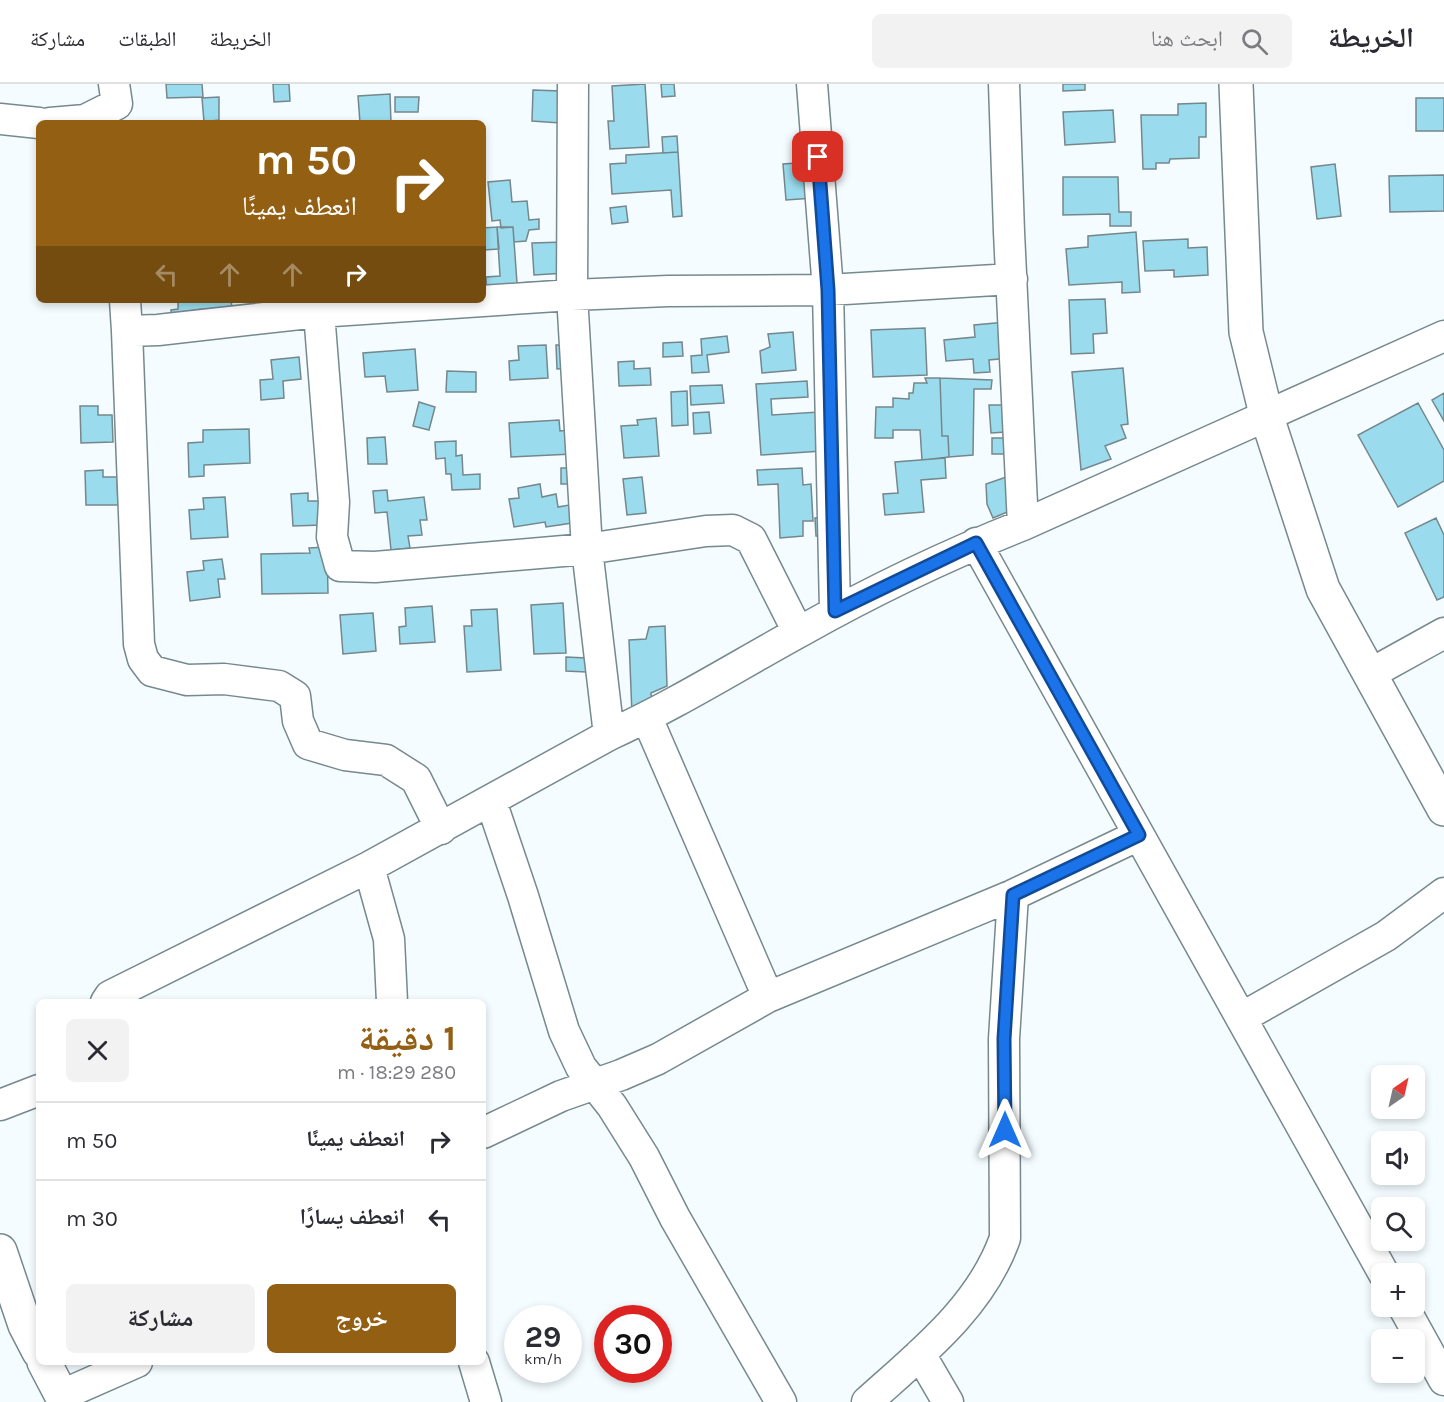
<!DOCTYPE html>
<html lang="ar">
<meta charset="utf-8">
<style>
:root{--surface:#fff;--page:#f2f2f3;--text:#2b2b33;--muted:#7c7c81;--line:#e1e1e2;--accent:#935f13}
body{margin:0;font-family:Karla,"Noto Naskh Arabic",sans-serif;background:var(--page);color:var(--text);direction:rtl;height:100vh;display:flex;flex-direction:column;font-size:22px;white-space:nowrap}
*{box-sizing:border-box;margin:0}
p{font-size:20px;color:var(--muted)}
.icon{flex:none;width:33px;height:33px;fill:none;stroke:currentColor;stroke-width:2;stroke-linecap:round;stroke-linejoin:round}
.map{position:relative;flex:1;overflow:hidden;direction:ltr}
.drawer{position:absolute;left:36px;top:915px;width:450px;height:366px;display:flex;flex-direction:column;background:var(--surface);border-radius:9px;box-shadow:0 3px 9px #0003;direction:rtl}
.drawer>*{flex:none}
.top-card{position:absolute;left:36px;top:36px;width:450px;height:183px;border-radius:9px;box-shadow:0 3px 9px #0003;direction:rtl;background:#935f13;color:#fff;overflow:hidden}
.needle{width:39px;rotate:34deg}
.fabs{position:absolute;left:1371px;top:981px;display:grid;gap:12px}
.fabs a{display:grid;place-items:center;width:54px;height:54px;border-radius:9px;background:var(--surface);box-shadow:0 3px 9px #0003;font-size:30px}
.speed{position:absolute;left:504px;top:1221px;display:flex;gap:12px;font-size:30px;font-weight:700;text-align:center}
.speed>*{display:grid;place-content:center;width:78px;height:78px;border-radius:50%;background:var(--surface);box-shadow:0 3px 9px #0003;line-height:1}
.speed small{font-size:15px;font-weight:400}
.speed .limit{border:9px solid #d22;background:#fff;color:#111}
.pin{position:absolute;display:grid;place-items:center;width:51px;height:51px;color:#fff;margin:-26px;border-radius:12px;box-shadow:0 3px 9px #0006}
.me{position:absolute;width:66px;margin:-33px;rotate:0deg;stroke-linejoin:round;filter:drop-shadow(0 0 4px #0008)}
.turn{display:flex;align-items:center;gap:21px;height:126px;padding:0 30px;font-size:27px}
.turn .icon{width:78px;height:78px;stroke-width:2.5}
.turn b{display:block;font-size:42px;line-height:51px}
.lanes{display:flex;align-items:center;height:57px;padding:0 30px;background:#0003;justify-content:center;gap:30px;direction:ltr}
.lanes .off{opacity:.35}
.round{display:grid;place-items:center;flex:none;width:63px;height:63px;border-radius:9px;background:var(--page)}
.summary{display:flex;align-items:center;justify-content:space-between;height:102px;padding:0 30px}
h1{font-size:36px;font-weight:700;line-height:45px;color:var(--accent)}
.primary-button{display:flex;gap:12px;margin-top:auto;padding:12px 30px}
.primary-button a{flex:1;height:69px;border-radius:9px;background:var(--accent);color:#fff;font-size:24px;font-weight:700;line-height:69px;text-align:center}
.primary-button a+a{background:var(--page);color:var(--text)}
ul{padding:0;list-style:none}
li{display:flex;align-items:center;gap:18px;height:78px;padding:0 30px;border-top:2px solid var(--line)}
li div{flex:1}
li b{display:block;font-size:22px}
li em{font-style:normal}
header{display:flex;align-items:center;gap:36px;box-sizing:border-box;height:84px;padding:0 30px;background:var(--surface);border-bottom:2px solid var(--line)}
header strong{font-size:28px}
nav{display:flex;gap:33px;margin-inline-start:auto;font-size:21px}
.search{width:420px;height:54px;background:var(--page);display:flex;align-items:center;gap:15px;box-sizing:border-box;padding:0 21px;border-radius:9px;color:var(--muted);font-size:22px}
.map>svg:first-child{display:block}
</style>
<header>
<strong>الخريطة</strong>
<div class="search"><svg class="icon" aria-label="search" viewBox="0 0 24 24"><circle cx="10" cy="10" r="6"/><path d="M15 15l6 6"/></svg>ابحث هنا</div>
<nav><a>الخريطة</a><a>الطبقات</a><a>مشاركة</a></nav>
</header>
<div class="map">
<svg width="1444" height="1318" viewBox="0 0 1444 1318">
<rect width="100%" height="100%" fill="#f4fcff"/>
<path fill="#9adced" stroke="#74878c" stroke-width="1.5" d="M166 0H202L203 13 167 14Z
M273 0H289L290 17 274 18Z
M645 0 649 63 610 65 608 37H614L612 2Z
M661 0H674L675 12 662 13Z
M1063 0H1085V6L1063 7Z
M533 6 561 7 560 39 532 37Z
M390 10 391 39H360L358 12Z
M219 13V36L204 38 202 14Z
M395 13H419L418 28H395Z
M1416 14H1444V47H1416Z
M1206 19V53H1199V74L1170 75 1169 79H1156V85H1143L1141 31H1178V20Z
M1113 26 1115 58 1065 61 1063 28Z
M677 52 678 68 663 69 662 53Z
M678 68 682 132 673 133 671 106 612 110 610 80 626 79V71Z
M812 78 814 114 786 116 783 80Z
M1335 80 1341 132 1317 135 1311 83Z
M1444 91V127L1390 128 1389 92Z
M1063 93H1118L1119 128H1131V142H1110V130L1063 131Z
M510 96 512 118 527 117 529 136 539 135V145L529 146 526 157 514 158 513 143 501 144 500 136 492 137 488 98Z
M626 122 628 138 612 140 610 124Z
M497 143 499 165 483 166V144Z
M497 143H513L517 199 553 197 487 212 486 193 500 192Z
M1136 148 1140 208 1122 209V198L1069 201 1066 165 1088 163V152Z
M1188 155V164L1207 163 1208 191 1174 193V186L1145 187 1143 157Z
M564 158 566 189 534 191 532 159Z
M1105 215 1107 249 1093 250 1094 269 1071 270 1069 216Z
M178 216H231L232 223 194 226 195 237 172 239 171 226 178 225Z
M1006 238 1009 274 989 276 990 288 974 289 973 275 946 277 944 256 975 253 974 241Z
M925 244 927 291 873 293 871 246Z
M793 248 796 286 762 289 760 267 770 263 768 250Z
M727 252 729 268 707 271 709 288 692 289 691 272 702 271 701 255Z
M682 258 683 272 663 273V259Z
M546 261 548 294 510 296 509 277 519 276 518 262Z
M556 261H569L571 284 557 285Z
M415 265 418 306 387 308 385 292 365 293 363 269Z
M299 273 301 295 283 297 284 314 261 316 260 296 273 295 271 276Z
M634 277V285L650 284 651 301 619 302 618 278Z
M1123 284 1128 340 1121 341 1126 354 1105 362 1111 375 1081 386 1072 288Z
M447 287 476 288V308H446Z
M925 294H940L942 352H948L949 373 922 376 920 346H893V354H875L876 323H893V314L909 315V309H913L914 299H927Z
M940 294 992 296 991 305H974L973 371 949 373 948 352H942Z
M807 297 808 313 771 315 772 331 819 328 822 367 761 371 756 300Z
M722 301 724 319 691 321 690 302Z
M687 307 688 341 672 342 671 308Z
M1444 309V337L1432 316Z
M419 318 435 323 429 346 413 342Z
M1418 319 1444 366V397L1398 423 1358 351Z
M989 321H1005L1006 348 991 349Z
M80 322H98V331H112L113 358 81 359Z
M709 328 711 349 694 350 693 329Z
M656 334 659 372 624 374 621 342 638 341 637 336Z
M559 336 560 347 570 346 572 370 511 373 509 339Z
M249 345 250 379 204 381V392L189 393 188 359 203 358V346Z
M385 353 387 380H368L367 354Z
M992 354H1009V370H992Z
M456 357V372L462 371 463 391 480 390V405L452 406 451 390H446L445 374 436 375 435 358Z
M945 374 946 394 921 396 924 428 885 431 883 410 898 409 895 378Z
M561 384H574V400H561Z
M802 384 803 401 811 400 813 437H803V452L780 454 778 400 758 401 757 386Z
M103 386V393H117L118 421H86L85 387Z
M1012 391 1019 423 993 434 987 420 986 400Z
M642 393 646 429 627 431 623 395Z
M540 400 542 413 556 410 558 423 569 421 572 439 546 443 545 438 514 443 509 415 519 414 518 404Z
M387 406 388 417 424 413 427 436H420L422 451 408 452 410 464 391 466 387 428 375 429 373 407Z
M308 409V417H322L323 441 293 442 291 410Z
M225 413 228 453 191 455 189 426 204 425 203 414Z
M828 433V452H816L815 434Z
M1436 434 1444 451V513L1437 516 1405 449Z
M327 463 328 509 262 510 261 470 310 469 309 464Z
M222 475 225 495H218L220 513 190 517 187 488 204 486 203 477Z
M563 519 566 569 534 570 531 521Z
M432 522 435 558 400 560 399 543 406 542 405 524Z
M497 525 501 586 467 588 464 542H472L471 526Z
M373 529 376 567 343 570 340 531Z
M665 542 667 602 651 609 652 622 632 630 629 556 646 555 649 543Z
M566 573 586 574V588L566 587Z"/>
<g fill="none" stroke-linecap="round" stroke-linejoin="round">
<g stroke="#76898e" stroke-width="33">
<path id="street" d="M573 0 572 211 587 465 609 651
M812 0 828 206 835 527
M1004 0 1009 148 1023 441
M0 35 39 39
M50 39 85 36 117 20 114 0
M125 216 127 247 158 246 318 228 572 211 668 207 828 206 1012 195
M318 216 334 418 332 453 340 482 375 483 587 465 706 447 733 446 751 455 798 548
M127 247 139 560 143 575 152 587 187 596 224 595 279 602 295 612 298 637 308 660 345 671 386 676 416 695 441 745
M976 459 1384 1190
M1370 590 1444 549
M647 634 768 913
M491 717 523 812 564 947 581 983 612 1022 644 1073 675 1134 781 1318
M369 783 389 855 392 918
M106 918 110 912 369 783 609 651C675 621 737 582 801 547 872 507 947 471 1023 441L1444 252
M1241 934 1386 852 1444 809
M0 1021 39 1006
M483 1049 561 1012 621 991 658 975 768 913 1013 811 1139 751
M1403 1222 1444 1296
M920 1270 948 1318
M474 1278 486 1318
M62 1311 137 1278
M867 1318C919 1271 981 1223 1005 1154L1004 955 1013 811"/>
</g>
<g stroke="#76898e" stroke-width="36">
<path id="secondary" d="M1236 0 1246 248 1266 330 1323 505 1444 725
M0 1167 25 1241 39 1268
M44 1278 65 1318"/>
</g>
<use href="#street" stroke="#fff" stroke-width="30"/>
<use href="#secondary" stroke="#fff" stroke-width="33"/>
</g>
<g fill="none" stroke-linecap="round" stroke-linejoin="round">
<g stroke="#114b97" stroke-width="15">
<path id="route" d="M818 73 828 206 835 527 976 459 1139 751 1013 811 1004 955 1005 1046"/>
</g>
<use href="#route" stroke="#1a73e8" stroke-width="10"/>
</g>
</svg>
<div class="fabs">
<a><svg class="needle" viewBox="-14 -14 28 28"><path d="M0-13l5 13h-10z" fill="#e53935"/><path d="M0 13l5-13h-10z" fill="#7c7c81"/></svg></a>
<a><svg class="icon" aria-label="sound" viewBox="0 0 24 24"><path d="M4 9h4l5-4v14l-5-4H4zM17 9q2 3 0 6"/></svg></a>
<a><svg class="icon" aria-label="search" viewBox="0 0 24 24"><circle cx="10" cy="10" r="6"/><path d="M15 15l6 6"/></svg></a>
<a>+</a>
<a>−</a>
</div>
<div class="speed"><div>29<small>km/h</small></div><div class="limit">30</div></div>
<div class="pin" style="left:818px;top:73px;background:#d93025"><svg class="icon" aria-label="arrive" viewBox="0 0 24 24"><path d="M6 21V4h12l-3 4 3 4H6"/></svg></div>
<svg class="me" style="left:1005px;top:1046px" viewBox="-20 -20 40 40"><path d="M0-17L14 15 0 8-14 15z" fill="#1a73e8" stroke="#fff" stroke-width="4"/></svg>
<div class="top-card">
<div class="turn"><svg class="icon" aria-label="right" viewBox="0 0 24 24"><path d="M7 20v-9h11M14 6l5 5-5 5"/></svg><div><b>50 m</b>انعطف يمينًا</div></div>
<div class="lanes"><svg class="icon off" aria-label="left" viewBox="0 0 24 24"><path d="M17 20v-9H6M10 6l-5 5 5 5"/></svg><svg class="icon off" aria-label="ahead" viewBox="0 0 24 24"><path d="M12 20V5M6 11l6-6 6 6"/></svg><svg class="icon off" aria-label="ahead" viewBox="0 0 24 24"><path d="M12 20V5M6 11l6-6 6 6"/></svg><svg class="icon" aria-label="right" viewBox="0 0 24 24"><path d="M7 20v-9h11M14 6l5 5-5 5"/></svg></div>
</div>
<section class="drawer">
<div class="summary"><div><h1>1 دقيقة</h1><p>280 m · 18:29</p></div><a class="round"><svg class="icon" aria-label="close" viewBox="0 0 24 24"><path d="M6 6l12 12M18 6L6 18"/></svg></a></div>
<ul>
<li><svg class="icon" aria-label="right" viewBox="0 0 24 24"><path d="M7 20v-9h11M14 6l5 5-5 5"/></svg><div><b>انعطف يمينًا</b></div><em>50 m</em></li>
<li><svg class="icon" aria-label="left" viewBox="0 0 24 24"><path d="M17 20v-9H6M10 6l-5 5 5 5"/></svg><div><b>انعطف يسارًا</b></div><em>30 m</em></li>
</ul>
<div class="primary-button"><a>خروج</a><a>مشاركة</a></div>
</section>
</div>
